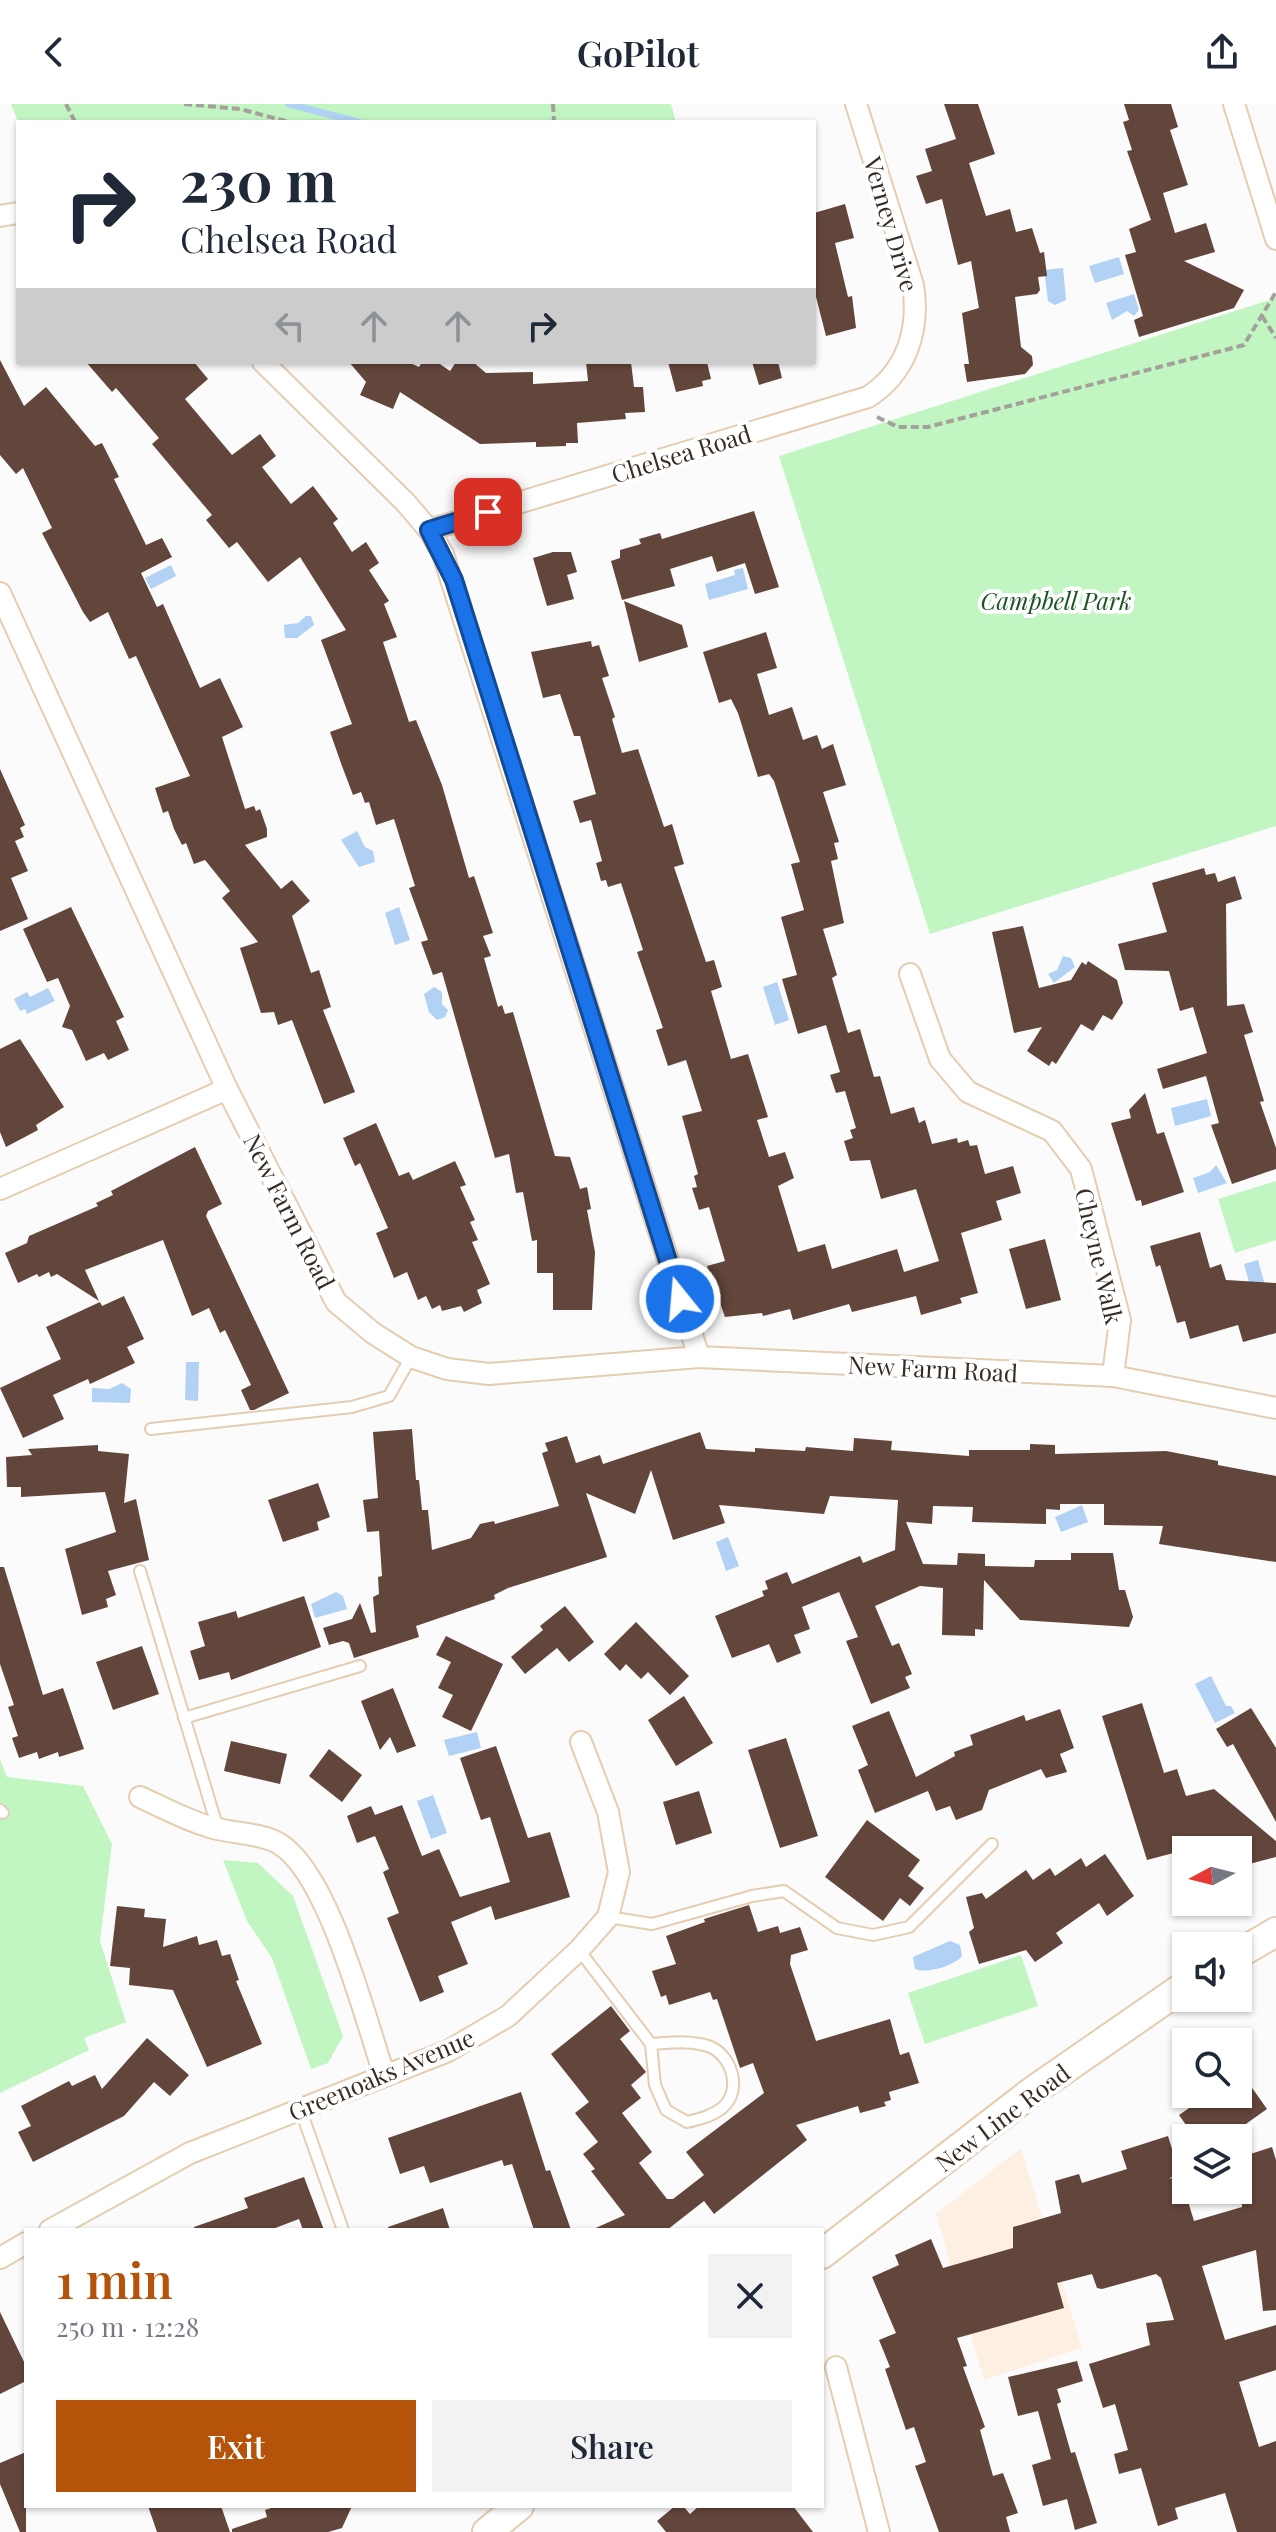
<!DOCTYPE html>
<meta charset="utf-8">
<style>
:root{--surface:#fff;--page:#f2f2f3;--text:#1f2937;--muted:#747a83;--accent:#b45309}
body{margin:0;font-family:"Playfair Display",serif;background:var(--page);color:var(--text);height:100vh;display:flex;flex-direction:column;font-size:30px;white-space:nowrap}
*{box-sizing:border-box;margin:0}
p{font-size:26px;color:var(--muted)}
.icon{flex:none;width:44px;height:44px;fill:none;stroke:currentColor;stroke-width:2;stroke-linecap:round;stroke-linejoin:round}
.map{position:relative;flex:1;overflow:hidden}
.panel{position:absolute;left:24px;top:2124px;width:800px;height:280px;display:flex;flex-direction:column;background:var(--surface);border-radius:0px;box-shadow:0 2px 6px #0004}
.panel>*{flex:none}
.banner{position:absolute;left:16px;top:16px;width:800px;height:244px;border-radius:0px;box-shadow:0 2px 6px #0004;background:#fff;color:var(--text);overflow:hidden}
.needle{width:52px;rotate:263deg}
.fabs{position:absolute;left:1172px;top:1732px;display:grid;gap:16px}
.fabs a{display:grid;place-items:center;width:80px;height:80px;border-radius:0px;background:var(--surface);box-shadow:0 2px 6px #0004;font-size:40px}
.pin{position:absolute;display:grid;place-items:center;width:68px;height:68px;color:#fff;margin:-34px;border-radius:16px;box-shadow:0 4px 12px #0006}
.me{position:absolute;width:88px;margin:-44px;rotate:343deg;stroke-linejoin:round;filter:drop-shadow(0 0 6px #0008)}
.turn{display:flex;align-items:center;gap:28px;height:168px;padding:0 32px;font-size:36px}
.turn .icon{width:104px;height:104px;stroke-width:2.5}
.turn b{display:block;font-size:56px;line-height:68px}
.lanes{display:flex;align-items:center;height:76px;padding:0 32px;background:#0003;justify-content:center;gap:40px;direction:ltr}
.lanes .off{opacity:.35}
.round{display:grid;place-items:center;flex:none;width:84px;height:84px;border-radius:0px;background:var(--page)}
.summary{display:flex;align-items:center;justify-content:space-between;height:136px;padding:0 32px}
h1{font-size:48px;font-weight:600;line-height:60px;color:var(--accent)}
.primary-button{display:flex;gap:16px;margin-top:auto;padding:16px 32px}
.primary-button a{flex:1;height:92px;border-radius:0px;background:var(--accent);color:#fff;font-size:32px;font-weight:600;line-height:92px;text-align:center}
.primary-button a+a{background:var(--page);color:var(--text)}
header{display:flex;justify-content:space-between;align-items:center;height:104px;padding:0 32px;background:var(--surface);font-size:36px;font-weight:600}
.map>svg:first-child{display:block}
</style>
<header><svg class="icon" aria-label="back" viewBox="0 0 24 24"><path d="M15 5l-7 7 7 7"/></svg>GoPilot<svg class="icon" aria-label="share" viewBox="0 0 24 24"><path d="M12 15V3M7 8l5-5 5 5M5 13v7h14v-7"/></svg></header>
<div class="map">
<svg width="1276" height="2428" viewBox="0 0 1276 2428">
<rect width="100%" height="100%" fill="#fbfbfb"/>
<path fill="#fdf0e3" d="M1021 2044 1082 2244 984 2276 936 2110Z"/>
<path fill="#c1f6c2" d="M11 0H671L676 18H18Z
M1276 194V722L930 830 779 352Z
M1276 1077V1136L1235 1149 1218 1095Z
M0 1655 7 1673 83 1682 112 1740 100 1837 126 1918 84 1934 89 1946 0 1989Z
M223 1756 258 1759 293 1792 343 1932 328 1959 311 1965 272 1854 247 1817Z
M1021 1851 1038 1902 925 1940 908 1889Z"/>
<path fill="#b1d2f4" d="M1119 153 1124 170 1095 179 1089 162Z
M1063 164 1066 196 1055 201 1048 197 1044 166Z
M1134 190 1139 206 1134 212 1127 207 1112 216 1106 199Z
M171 461 176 472 151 485 145 474Z
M743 464 748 485 709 496 705 480 735 471 734 466Z
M306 512H311L314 521 297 534H285L284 521 298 519Z
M357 727 365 743 373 747 375 758 359 763 341 736Z
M399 803 410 836 395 841 385 809Z
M1063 852 1071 854 1075 863 1054 879 1048 870 1057 866Z
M777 878 789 916 775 921 763 883Z
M434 883 442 888V900L448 906 445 913 437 916 429 908 424 890Z
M48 884 55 897 27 910 25 905 20 907 14 895 27 888 30 893Z
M1207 995 1211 1012 1175 1022 1171 1004Z
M1216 1061 1227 1079 1198 1089 1193 1074 1210 1068Z
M1258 1156 1270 1199 1256 1203 1244 1160Z
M186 1258H199L198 1297 185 1296Z
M122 1279 131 1285 130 1299 92 1298V1284L109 1285Z
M1082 1401 1088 1418 1061 1428 1055 1413Z
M728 1433 739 1462 726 1467 716 1438Z
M336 1488 343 1492 347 1505 315 1514 311 1500Z
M1211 1572 1226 1602H1231L1235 1609 1215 1619 1195 1580Z
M477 1628 481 1644 449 1652 444 1636Z
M433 1691 447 1729 431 1735 417 1697Z
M950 1837 960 1841 962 1852C954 1862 927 1870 915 1865L913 1853Z"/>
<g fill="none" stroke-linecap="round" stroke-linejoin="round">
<path stroke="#b1d2f4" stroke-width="7" d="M289 0 358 18"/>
</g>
<path fill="#62453b" d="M944 0H978L995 50 969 59 986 112 1010 105 1016 128 1032 124 1040 149 1044 148 1047 172 1038 173 1040 186 1037 190 1015 193 1021 243 1032 252 1033 261 1025 270 967 278 964 260H969L962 209 979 204 971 157 958 161 942 95 926 100 916 72 932 67 925 45 956 35Z
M1124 0H1171L1178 23 1170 26 1188 81 1163 89 1175 129 1206 119 1215 148 1184 157 1244 186 1234 204 1139 233 1134 216 1143 212 1125 151 1136 148 1129 125 1151 116 1127 47 1132 46 1123 18 1129 16Z
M845 100 854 134 835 139 848 193 852 192 856 224 826 232 814 185V109Z
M0 256 24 302 46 283 95 342 102 339 119 373 114 375 146 441 162 434 172 453 141 469 157 503 163 500 200 584 220 574 243 623 222 633 245 705 254 702 256 707 260 705 267 725V733L245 741 281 785 292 776 310 797 292 812 311 869 319 866 331 903 323 906 355 988 324 1000 292 916 278 921 274 908 261 909 240 844 258 838 222 794 230 787 205 756 194 760 186 739 182 741 174 725 168 707 163 709 155 684 190 672 136 552 129 555 108 508 90 518 83 508 42 429 52 424 23 364 16 370 0 351Z
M86 258H194L208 275 185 295 232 351 260 330 276 352 262 363 291 400 313 382 338 415 333 419 352 448 366 438 379 459 369 466 389 497 384 500 397 533 383 538 409 618 416 616 442 681 469 774 474 772 493 829 483 832 491 852 484 854 498 903 502 901 505 910 513 908 555 1052 570 1053 580 1085 587 1083 591 1105 587 1106 595 1148 592 1206H553V1169H537V1136L532 1137 523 1088 516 1089 509 1050 495 1054 442 868 433 871 421 838 428 836 409 784 415 782 394 715 376 721 369 698 365 699 361 688 353 691 342 662 330 628 352 620 321 536 346 526 300 453 268 478 237 438 229 444 206 416 212 411 152 340 159 334 116 284 112 288Z
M349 258H408L419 263 422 258H437L450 267 456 258H473L486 269 533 268V280L588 277 586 258H631L634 283H643L645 308 625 309 626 315 577 319 578 339H566V342L536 343V338L480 340 400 288 393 305 360 291 366 278Z
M668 258H707L711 275 702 277 703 282 676 288Z
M752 258H778L782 274 759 281Z
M754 407 779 483 755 490 745 459 717 468 712 452 670 465 675 482 622 496 611 457 620 454V446L641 440 639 435 660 429 662 435Z
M553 448H571L577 468 567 471 574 495 547 502 533 454Z
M624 497 682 521 688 543 639 558Z
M766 528 777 564 757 570 769 611 792 603 803 636 817 631 822 645 833 640 846 681 823 688 839 738 834 739 838 755 831 757 844 819 823 825 837 871 832 874 848 929 860 925 874 973 880 972 891 1010 914 1003 919 1019 925 1016 932 1040 957 1034 958 1039 968 1036 970 1042 977 1041 985 1070 1013 1062 1021 1089 996 1097 1002 1116 961 1129 978 1189 960 1194 962 1199 921 1211 916 1192 852 1208 849 1200 793 1216 790 1205 763 1212 762 1209 725 1213 707 1162 725 1157 709 1103 699 1106 692 1084 697 1083 694 1072 698 1070 682 1012 702 1007 686 956 668 962 656 926 663 924 637 848 643 846 621 779 608 783 606 776 601 777 596 759 602 757 591 716 580 719 573 697 596 690 580 632H574L560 590 543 594 531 548 591 537 592 543 599 541 609 572 602 574 615 613 612 615 622 649 638 645 664 723 672 720 684 760 674 763 706 858 714 856 722 883 711 887 731 955 748 950 768 1013 757 1016 769 1053 785 1048 794 1074 778 1082 798 1148 825 1140 832 1165 897 1145 904 1168 939 1157 916 1085 881 1095 870 1056 850 1057 844 1037 853 1034 850 1026 856 1024 845 987 836 989 830 971 840 968 826 921 798 930 782 875 797 871 781 813 804 806 791 760 800 758 774 677 769 670 758 673 738 609 731 595 719 599 703 548Z
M0 665 25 721 20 724 24 733 15 737 28 767 11 774 28 815 0 827Z
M1204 764 1206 771 1215 769 1218 778 1235 772 1242 795 1226 800 1227 902 1244 900 1253 928 1244 931 1264 997 1260 998 1276 1044V1065L1232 1080 1211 1021 1219 1019 1206 972 1163 985 1157 965 1207 949 1193 903 1180 907 1169 867 1125 866 1118 840 1167 828 1152 779Z
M71 803 124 913 116 917 129 946 108 956 104 949 86 957 72 926 62 923 70 902 58 874 47 878 23 825Z
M1023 822 1039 884 1071 876 1082 858 1086 861 1088 857 1117 876 1123 899 1112 916 1103 911 1093 927 1081 920 1056 960 1052 957 1049 962 1027 947 1042 923 1014 929 992 828Z
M20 935 64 1003 36 1021 38 1026 6 1043 0 1028V945Z
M1145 989 1157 1030 1164 1028 1184 1088 1142 1102 1141 1096 1136 1097 1111 1019 1131 1014 1129 1006Z
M376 1019 399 1072 409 1068 413 1076 455 1057 466 1081 460 1083 475 1116 470 1118 478 1136 472 1138 490 1180 477 1186 482 1199 464 1208 461 1202 442 1207 440 1201 432 1205 426 1192 418 1196 407 1168 394 1174 376 1129 388 1124 360 1059 355 1062 343 1034Z
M195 1043 222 1100 208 1107 206 1112 289 1289 254 1306H250L241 1286 251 1281 225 1226 220 1229 209 1204 192 1212 163 1136 85 1166 99 1197 57 1170 51 1173 49 1168 39 1173 37 1170 18 1179 5 1149 27 1139 29 1132 98 1102 96 1099 113 1091 111 1087Z
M1200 1128 1210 1164 1221 1160 1226 1176 1276 1179V1229L1243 1238 1238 1221 1190 1235 1185 1217 1177 1219 1160 1161 1156 1163 1150 1142Z
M1045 1135 1061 1196 1026 1205 1009 1145Z
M124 1192 144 1235 127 1243 135 1259 90 1280 88 1275 53 1291 64 1315 23 1334 0 1284 61 1255 46 1223 100 1198 102 1202Z
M412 1325 416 1376H419L422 1406H428L432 1446 471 1434 480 1420 494 1417 495 1420 559 1402 542 1349 548 1347 545 1339 567 1332 576 1359 600 1351 603 1360 700 1328 706 1345 755 1348V1344L805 1347 806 1343 853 1347 854 1334 892 1337 891 1346 969 1352V1346H1030V1340L1055 1341V1350L1166 1347 1218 1357V1361L1276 1372V1458L1159 1440 1163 1422 1104 1421V1400H1060V1406L1046 1405V1420L972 1418 973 1403 933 1402 932 1420 906 1418 923 1460 957 1461 958 1449 985 1450V1462L1034 1463 1035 1456H1071V1449H1113L1119 1486H1125L1133 1513 1129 1523 1020 1516 984 1476 983 1526 975 1525V1532L942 1531 943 1484 920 1482 875 1502 892 1542 899 1539 912 1570 905 1573 910 1584 871 1600 846 1537 858 1533 839 1488 802 1503 810 1525 794 1531 801 1549 777 1559 769 1540 732 1554 715 1512 764 1492 762 1487 768 1485 765 1477 787 1468 792 1480 860 1452 863 1459 895 1446 898 1396 830 1392 824 1410 719 1401 725 1419 673 1436 651 1366 635 1410 586 1389 607 1453 508 1484 494 1491 495 1495 416 1522 419 1533 354 1554 349 1539 343 1537 329 1541 323 1524 352 1515 360 1499 371 1529 376 1528 373 1493 379 1490 378 1473 382 1472 379 1427 367 1428 363 1396 378 1394 373 1328Z
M98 1341V1347L129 1350 124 1399 136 1395 149 1456 108 1467 116 1491 106 1495 108 1503 82 1511 65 1445 116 1428 105 1388 21 1393V1383H7L6 1353 32 1351 28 1345Z
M318 1379 330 1413 317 1418 319 1426 283 1438 268 1396Z
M0 1463H4L43 1591 63 1584 84 1645 59 1653 58 1648 39 1655 37 1648 19 1654 12 1634 18 1632 8 1603 14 1601 0 1560Z
M304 1492 321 1543 231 1576 229 1568 199 1576 190 1547 205 1542 198 1518 236 1507 238 1514Z
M565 1502 594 1538 569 1558 557 1544 525 1570 511 1553 543 1526 540 1522Z
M636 1518 689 1572 670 1591 648 1568 641 1575 626 1560 620 1567 604 1550Z
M446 1532 503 1560 471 1627 442 1613 453 1591 438 1584 451 1558 436 1551Z
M142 1542 159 1590 113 1606 96 1558Z
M393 1584 416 1642 397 1649 390 1633 380 1646 361 1597Z
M684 1592 713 1639 676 1662 648 1616Z
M1142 1599 1164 1669 1177 1665 1186 1692 1214 1685 1276 1737V1753L1238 1763V1746H1217L1215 1738 1147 1756 1102 1612Z
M1251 1604 1276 1644V1718L1233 1640 1227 1643 1216 1625Z
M1060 1605 1074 1644 1060 1650 1067 1668 1046 1674 1041 1665 989 1686 982 1706 956 1716 950 1702 936 1707 928 1687 875 1709 858 1666 868 1661 852 1622 889 1607 916 1673 955 1652 954 1648 973 1641 970 1631 1024 1611 1026 1617Z
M786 1634 818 1732 780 1744 748 1646Z
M231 1637 287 1650 280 1680 224 1667Z
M496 1642 528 1734 550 1728 570 1793 495 1816 491 1802 451 1818 468 1860 438 1872 444 1888 420 1898 387 1814 399 1809 383 1768 389 1765 375 1732 357 1739 347 1712 371 1702 375 1711 402 1701 422 1752 439 1745 460 1793 510 1778 490 1713 481 1716 460 1654Z
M329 1645 362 1671 342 1698 309 1672Z
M699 1687 712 1729 676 1741 663 1698Z
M867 1716 920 1756 908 1772 924 1784 910 1802 900 1794 883 1817 825 1773Z
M1105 1750 1134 1792 1107 1812 1099 1799 1056 1829 1063 1839 1035 1858 1026 1846 979 1860 969 1828 974 1824 966 1793 982 1789 986 1795 1026 1766 1033 1776 1050 1764 1055 1772 1081 1754 1086 1763Z
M749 1801 758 1828 778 1822 780 1829 800 1823 808 1846 791 1851 790 1860 816 1937 890 1915 900 1951 909 1948 919 1979 889 1988 891 1996 884 1998 886 2002 860 2009 858 2002 796 2021 807 2036 714 2110 704 2097 667 2126H591L625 2111 591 2067 595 2065 583 2050 598 2038 575 2009 589 1998 551 1950 611 1902 630 1927 620 1935 646 1968 631 1981 641 1994 622 2009 652 2048 639 2059 667 2095H673L704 2071 686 2048 764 1989 753 1959 740 1964 717 1895 713 1896 710 1888 669 1901 666 1891 661 1893 652 1867 676 1860 666 1832 705 1818 704 1815Z
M117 1802 145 1805 144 1813 166 1815 163 1843 197 1832 199 1841 217 1836 222 1852 230 1850 239 1876 236 1877 262 1940 207 1963 173 1886 129 1881 130 1864 110 1862Z
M147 1934 189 1971 170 1992 154 1978 124 2012 33 2058 18 2028 31 2022 21 2002 69 1977 72 1982 95 1971 102 1985Z
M1238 1964 1267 2005 1226 2034H1195L1179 2011 1209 1990H1238Z
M521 1988 546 2067 550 2066 571 2126H534L512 2060 504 2062 502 2056 430 2079 424 2062 400 2070 388 2034Z
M1168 2032 1179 2067 1169 2075 1180 2071 1194 2117 1242 2103 1238 2054 1272 2043 1276 2056V2206L1263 2207 1256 2146 1202 2162 1225 2236 1276 2221V2266L1239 2278 1259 2343 1276 2337V2428H1237L1225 2389 1175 2404 1178 2415 1158 2422 1141 2364 1119 2370 1114 2350 1128 2346 1115 2300 1103 2304 1089 2260 1150 2241 1146 2219 1174 2216 1161 2174 1156 2170 1102 2185 1097 2184 1092 2170 1057 2179 1064 2204 957 2234 967 2262 963 2263 985 2323 980 2326 993 2372 1003 2369 1018 2409 1006 2413 1010 2428H939L915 2362 926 2358 914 2323 906 2326 885 2265 890 2263 879 2236 896 2229 872 2173 899 2161 895 2151 931 2135 943 2164 1013 2144V2123L1061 2109 1055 2077 1079 2070 1082 2079 1127 2065 1121 2047Z
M304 2073 324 2126H303L299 2115 270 2126H194V2123L248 2104 244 2094Z
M443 2104 450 2126H388V2123Z
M0 2208 26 2262V2277L0 2290Z
M1077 2257 1083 2277 1057 2285 1061 2298 1057 2300 1071 2349 1075 2348 1097 2419 1075 2426 1067 2395 1043 2402 1032 2361 1051 2355 1038 2307 1018 2312 1008 2273Z
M26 2348V2428H20L0 2380V2359Z
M148 2402H221L230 2428H157Z
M277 2402H352L342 2424 328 2428H232V2425L267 2413 265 2406Z
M675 2402H683L690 2410 699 2402H793L813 2428H666L657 2417Z"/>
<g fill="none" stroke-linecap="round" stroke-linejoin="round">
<g stroke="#e5cdb2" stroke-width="14">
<path id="lane" d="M151 1325 352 1303 389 1292 411 1253
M140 1467 218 1725
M184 1614 360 1562
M0 1706 3 1709
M608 1813 652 1820 752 1792 784 1787 837 1824 873 1831 909 1823 992 1740
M579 1846 651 1940 655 1981 666 2006 687 2018C700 2015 712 2012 722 2004 743 1987 732 1950 708 1942 690 1936 670 1939 651 1940
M300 2004 343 2126"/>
</g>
<g stroke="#e5cdb2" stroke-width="24">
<path id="street" d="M1234 0 1276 135
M0 112 18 109
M263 258 405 398 429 426 443 450 699 1253
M429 426 868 293C907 268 920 225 913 181L856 0
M0 489 227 985 336 1198 373 1229 411 1253 447 1265 489 1270 699 1253 1113 1272 1276 1304
M910 870 940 955 968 988 1052 1027 1081 1065 1120 1216 1113 1272
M0 1085 227 985
M140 1693C162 1703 184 1715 207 1722 229 1730 258 1728 278 1739 328 1767 365 1914 384 1970
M50 2126 190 2049 448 1947 508 1912 579 1846 608 1813 619 1768 608 1708 581 1638
M0 2154 26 2139
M836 2263 879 2428"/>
</g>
<g stroke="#e5cdb2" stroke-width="32">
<path id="secondary" d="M1238 1850 1276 1828
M822 2150 1033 1987 1186 1881
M487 2428 519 2402"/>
</g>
<path stroke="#a5a09c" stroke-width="4" stroke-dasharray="8 4" stroke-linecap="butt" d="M66 0 75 18
M184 0 240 5 289 18
M553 0 554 18
M1262 212 1276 234
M877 313 898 323H928L1244 241 1276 188"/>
<use href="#lane" stroke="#fff" stroke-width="10"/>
<use href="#street" stroke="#fff" stroke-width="20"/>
<use href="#secondary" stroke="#fff" stroke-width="28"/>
</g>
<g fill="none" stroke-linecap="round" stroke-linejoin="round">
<g stroke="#114b97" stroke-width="20">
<path id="route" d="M488 408 429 426 454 476 680 1195"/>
</g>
<use href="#route" stroke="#1a73e8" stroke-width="14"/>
</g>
<g text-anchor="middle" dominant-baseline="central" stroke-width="8" stroke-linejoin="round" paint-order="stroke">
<g font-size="24" fill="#372d23" stroke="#fff">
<text transform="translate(892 120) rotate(74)">Verney Drive</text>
<text transform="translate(681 349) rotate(-17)">Chelsea Road</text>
<text transform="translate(290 1107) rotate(63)">New Farm Road</text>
<text transform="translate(1100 1152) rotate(77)">Cheyne Walk</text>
<text transform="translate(933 1264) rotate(3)">New Farm Road</text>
<text transform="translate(381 1970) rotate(-23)">Greenoaks Avenue</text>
<text transform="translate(1002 2013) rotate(-37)">New Line Road</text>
</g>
<g font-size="24" font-style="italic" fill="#1a5521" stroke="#fff">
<text x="1056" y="496">Campbell Park</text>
</g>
</g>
</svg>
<div class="fabs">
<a><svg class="needle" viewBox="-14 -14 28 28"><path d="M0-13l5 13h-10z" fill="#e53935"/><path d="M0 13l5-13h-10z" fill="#747a83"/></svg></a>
<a><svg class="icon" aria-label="sound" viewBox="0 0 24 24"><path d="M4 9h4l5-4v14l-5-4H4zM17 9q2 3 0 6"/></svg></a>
<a><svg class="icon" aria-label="search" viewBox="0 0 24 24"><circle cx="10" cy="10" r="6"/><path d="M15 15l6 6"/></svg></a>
<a><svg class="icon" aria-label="layers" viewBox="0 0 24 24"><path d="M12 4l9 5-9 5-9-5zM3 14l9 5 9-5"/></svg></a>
</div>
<div class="pin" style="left:488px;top:408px;background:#d93025"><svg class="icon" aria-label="arrive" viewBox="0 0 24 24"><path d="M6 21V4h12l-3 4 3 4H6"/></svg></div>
<svg class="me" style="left:680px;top:1195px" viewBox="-20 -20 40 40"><circle r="17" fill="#1a73e8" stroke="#fff" stroke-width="3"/><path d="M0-11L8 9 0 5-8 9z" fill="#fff"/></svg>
<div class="banner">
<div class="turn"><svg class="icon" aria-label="right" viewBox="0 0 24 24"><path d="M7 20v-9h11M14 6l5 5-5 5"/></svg><div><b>230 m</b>Chelsea Road</div></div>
<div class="lanes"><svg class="icon off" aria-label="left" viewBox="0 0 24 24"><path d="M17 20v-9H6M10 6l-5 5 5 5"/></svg><svg class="icon off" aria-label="ahead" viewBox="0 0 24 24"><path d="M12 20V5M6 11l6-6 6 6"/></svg><svg class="icon off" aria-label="ahead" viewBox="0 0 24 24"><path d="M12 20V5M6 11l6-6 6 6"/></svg><svg class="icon" aria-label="right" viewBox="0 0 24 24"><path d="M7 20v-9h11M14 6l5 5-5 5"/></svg></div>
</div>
<section class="panel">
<div class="summary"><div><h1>1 min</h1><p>250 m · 12:28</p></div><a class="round"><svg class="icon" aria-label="close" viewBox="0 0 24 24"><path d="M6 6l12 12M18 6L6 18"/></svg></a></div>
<div class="primary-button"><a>Exit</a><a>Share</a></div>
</section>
</div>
